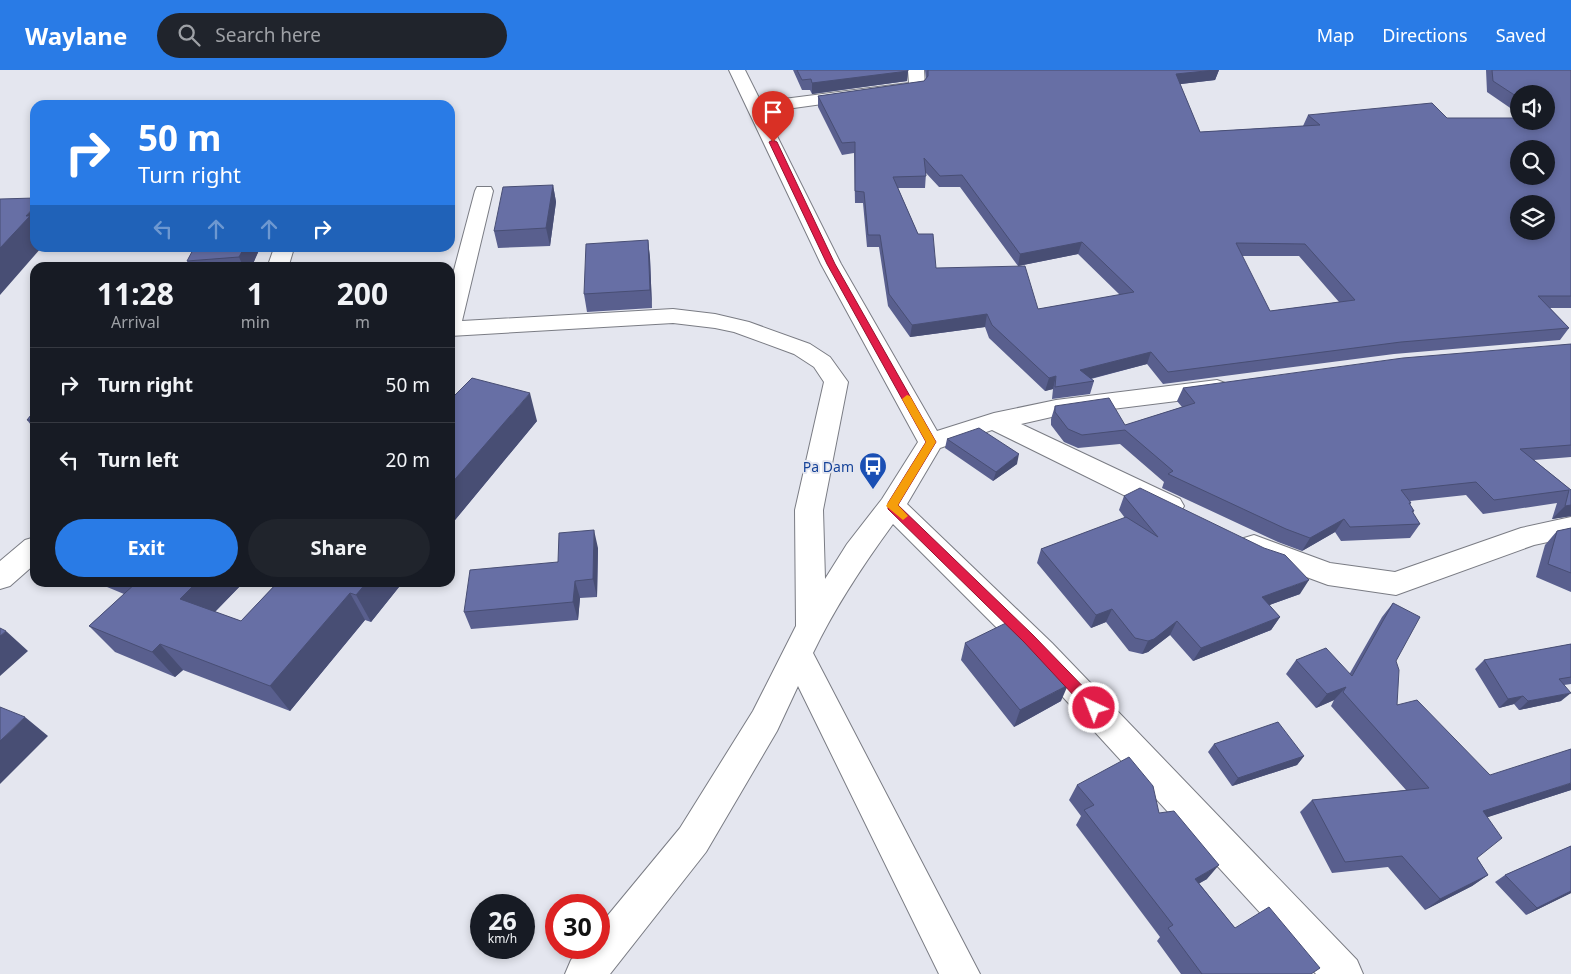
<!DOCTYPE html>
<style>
:root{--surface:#171b24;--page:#20242c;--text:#f1f3f6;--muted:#9ea1a6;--line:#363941;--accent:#297be6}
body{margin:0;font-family:"Noto Sans",sans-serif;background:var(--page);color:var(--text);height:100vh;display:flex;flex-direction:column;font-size:19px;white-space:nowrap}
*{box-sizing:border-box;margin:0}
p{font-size:16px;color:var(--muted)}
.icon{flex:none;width:28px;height:28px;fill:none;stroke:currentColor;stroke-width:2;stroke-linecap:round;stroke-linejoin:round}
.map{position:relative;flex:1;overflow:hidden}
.side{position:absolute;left:30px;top:192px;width:425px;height:325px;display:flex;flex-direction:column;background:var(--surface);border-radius:15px;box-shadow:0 2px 8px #0003}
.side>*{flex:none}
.top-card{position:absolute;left:30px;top:30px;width:425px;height:152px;border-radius:15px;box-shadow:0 2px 8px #0003;background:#297be6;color:#fff;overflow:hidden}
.buttons{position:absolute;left:1510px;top:15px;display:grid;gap:10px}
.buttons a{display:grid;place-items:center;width:45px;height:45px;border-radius:50%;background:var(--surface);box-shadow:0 2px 8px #0003;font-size:25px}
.speed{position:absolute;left:470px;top:824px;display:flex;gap:10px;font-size:25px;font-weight:700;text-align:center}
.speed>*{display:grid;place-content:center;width:65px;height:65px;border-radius:50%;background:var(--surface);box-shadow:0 2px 8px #0003;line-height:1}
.speed small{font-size:12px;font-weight:400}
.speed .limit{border:8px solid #d22;background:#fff;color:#111}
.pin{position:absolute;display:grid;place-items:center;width:42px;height:42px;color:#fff;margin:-51px -21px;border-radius:50% 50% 50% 0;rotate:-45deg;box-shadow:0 0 5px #0007}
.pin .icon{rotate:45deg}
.me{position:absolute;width:55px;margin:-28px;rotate:317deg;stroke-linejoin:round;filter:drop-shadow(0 0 4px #0008)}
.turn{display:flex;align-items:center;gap:18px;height:105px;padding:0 25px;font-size:22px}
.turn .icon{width:65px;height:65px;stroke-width:2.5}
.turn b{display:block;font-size:35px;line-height:42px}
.lanes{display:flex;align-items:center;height:48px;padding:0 25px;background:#0003;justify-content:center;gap:25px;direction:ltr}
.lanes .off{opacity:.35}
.eta{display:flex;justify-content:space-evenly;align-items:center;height:85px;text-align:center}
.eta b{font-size:30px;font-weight:700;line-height:35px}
.cta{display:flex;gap:10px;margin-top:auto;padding:10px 25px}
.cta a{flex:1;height:58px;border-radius:30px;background:var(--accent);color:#fff;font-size:20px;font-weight:700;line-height:58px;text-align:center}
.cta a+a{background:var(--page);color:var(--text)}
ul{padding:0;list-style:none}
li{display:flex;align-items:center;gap:15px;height:75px;padding:0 25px;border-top:1px solid var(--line)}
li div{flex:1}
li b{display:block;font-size:19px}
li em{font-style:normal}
header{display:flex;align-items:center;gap:30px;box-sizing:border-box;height:70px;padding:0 25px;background:var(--accent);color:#fff}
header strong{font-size:24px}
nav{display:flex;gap:28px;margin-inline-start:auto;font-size:18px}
.search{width:350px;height:45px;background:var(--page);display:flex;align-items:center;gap:12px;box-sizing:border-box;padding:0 18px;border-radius:28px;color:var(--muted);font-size:19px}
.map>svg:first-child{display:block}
</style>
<header>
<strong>Waylane</strong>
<div class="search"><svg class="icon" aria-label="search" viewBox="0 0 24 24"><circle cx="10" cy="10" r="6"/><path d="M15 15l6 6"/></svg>Search here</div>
<nav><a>Map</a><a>Directions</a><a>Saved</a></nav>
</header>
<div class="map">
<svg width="1571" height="904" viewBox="0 0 1571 904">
<rect width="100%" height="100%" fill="#e4e6ef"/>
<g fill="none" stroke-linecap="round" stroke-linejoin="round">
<g stroke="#7a7c84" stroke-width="2">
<path id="minor" d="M729 0H745L761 32 909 13 908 0H924L925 17 923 20 765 42 841 194 937 361 994 343 1056 330 1217 310 1225 313 1229 318 1225 323 1217 326 1056 346 1021 354 1180 429 1184 436 1180 443 1170 446 1160 443 992 360 940 378 907 434 1052 573 1357 890 1363 904H1316L1030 591 893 454C863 495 835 537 813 583L980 904H939L798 616 777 661 706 782 610 904H565L571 890 581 878H599V856L680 758 753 641 796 556 795 440 824 312 814 297 794 284 734 262 715 258 673 253 450 266V215L475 121 477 117H491L493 121 462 251 673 239 715 244 749 252 810 274 830 287 848 312 823 440 825 509 847 474 882 429 918 372 821 194Z
M274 178H294L288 198H267Z
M1571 447V467L1534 475 1396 525 1328 515 1244 484 1240 476 1244 468 1254 465 1330 493 1395 502 1521 458Z
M35 467V494L10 516 0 519V491L25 470Z"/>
</g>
<use href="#minor" fill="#fff" fill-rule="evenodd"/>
</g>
<path fill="#595f8e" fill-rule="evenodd" d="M793 0H908L907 11 812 24 810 20H802Z
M925 0H1219L1215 10 1180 14 1200 62 1303 56 1308 45 1546 51V24H1519V44L1487 22 1486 0H1571V238H1550L1569 258 1560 270 1394 284 1163 314 1147 294 1091 309 1094 311 1090 324 1052 329 1053 319 1045 321 989 268 985 257 910 267 888 236 879 177H867L863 133H855L854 83 842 85 818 37V26L924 11 926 9ZM926 103 939 117H960L1018 196 1078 184 1120 225 1038 239 936 198 918 164 898 118H925ZM1242 186H1299L1339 232 1270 241Z
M553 115 556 132 550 176 498 178 494 161Z
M648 170 650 188 652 238 587 242 584 224Z
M260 178 251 198H191L187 191Z
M1571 274V387L1534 390 1571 420V446L1552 449 1557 433 1483 444 1466 425 1410 431 1411 433 1410 434 1414 441 1413 443 1420 454 1410 468 1341 471 1335 462 1302 481 1278 472 1162 418 1164 412 1120 374 1078 378 1064 372 1051 355V349L1055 336 1125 355 1182 337 1177 331 1183 318Z
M450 330 537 351 455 450 450 448Z
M35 340V360L27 350Z
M947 369 1017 394 993 411 945 378Z
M1124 426 1300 524 1269 535 1280 547 1271 560 1193 591 1170 565 1148 582 1142 584 1129 581 1106 552 1091 558 1037 493 1041 479 1125 448 1119 440Z
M1571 458V522L1536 507 1545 475 1557 461Z
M598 478 597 527 580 528 578 550 471 559 464 542 558 492Z
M95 512H244L215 542 241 551 278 512H403L371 552 365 550 290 641 183 600 175 607 115 582 89 556 124 524Z
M1393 533 1396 591 1397 635 1490 705 1571 720 1487 747 1477 788 1488 805 1472 816 1425 840 1388 797 1332 803 1300 742 1312 730 1406 720 1331 636 1334 630 1316 638 1286 604 1296 590 1350 603 1382 547Z
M965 573 1061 631 1014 657 961 590Z
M1571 574V614L1564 615 1561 631 1519 640 1514 634 1499 638 1475 599 1484 590Z
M1214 674 1304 686 1297 695 1232 716 1208 682Z
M1077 715 1159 743 1207 809 1199 813 1235 858 1311 904H1181L1157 871 1160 867 1076 755 1081 746 1069 730Z
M1571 776V823L1526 845 1495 812 1505 805Z"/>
<path fill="#484e74" d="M1215 0H1219L1215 10 1173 15 1176 4Z
M908 1 907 11 812 24V13Z
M553 115 556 132 550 176 546 158Z
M35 136V178H41L0 225V178L26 146Z
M648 170 650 188 652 238 650 220Z
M1082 172 1078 184 1018 196 1020 184Z
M244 178H260L251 198H244L239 187Z
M987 244 985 257 910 267 912 255Z
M1151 282 1147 294 1077 312 1080 300Z
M1056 306 1053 319 1045 321 1049 308Z
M530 323 537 351 455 450 450 437V415Z
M1019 384 1017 394 993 411 996 402Z
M1571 435V446L1552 449 1565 436Z
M1344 449 1335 462 1302 481 1310 468Z
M594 460 598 478 597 527 593 509Z
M1309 510 1300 524 1253 541 1262 527Z
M575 511 580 528 578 550 573 532Z
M197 512H244L202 555 180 529Z
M367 512H403L371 552 356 525Z
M350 523 365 550 290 641 270 616Z
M1112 539 1106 552 1091 558 1096 545Z
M1280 547 1271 560 1193 591 1201 578Z
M1177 551 1170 565 1148 582 1142 584 1148 571Z
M6 561 28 581 0 606V566Z
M160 574 183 600 175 607 152 582Z
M1068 615 1061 631 1014 657 1020 640Z
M1346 617 1334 630 1316 638 1327 624Z
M1571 623 1561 631 1519 640 1528 631Z
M1523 626 1514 634 1499 638 1508 629Z
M25 647 48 666 0 714V671Z
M1304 686 1297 695 1232 716 1238 708Z
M1571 713V720L1467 754 1483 741Z
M1219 795 1207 809 1183 823 1195 809Z
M1488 805 1472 816 1425 840 1440 829Z
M1571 821V823L1526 845 1537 838Z"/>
<path fill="#676fa5" stroke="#484e74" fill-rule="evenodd" d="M797 0H908V1L812 13 811 9 802 10Z
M928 0H1215L1176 4 1200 62 1320 55 1308 45 1432 33 1447 48H1519V51H1546V48H1548L1546 47V24H1519V28L1493 11 1492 0H1571V226H1538L1569 258 1401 272 1168 302 1151 282 1080 300 1094 311 1055 317 1056 306 1049 308 992 255 987 244 912 255 889 224 880 165H868L864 122 855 121V72L842 73 818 26 924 11 928 6ZM1519 79H1546V106H1519ZM924 88 940 106 962 105 1020 184 1082 172 1134 222 1038 239 1025 196 936 198 933 164H918L893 107 926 106ZM1519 134H1546V161H1519ZM1236 173 1305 174 1355 230 1270 241Z
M553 115 546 158 494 161 503 117Z
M35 128V136L26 146H30L0 178V129Z
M648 170 650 220 584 224 586 174Z
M194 178H244L239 187 187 191Z
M1571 274V375L1520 379 1571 420V435L1565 436 1569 420 1494 430 1476 412 1401 420 1411 433H1409L1414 441H1412L1420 454 1350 457 1344 449 1310 468 1286 459 1168 404 1173 401 1125 360 1082 365 1068 359 1055 342V336L1109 328 1125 355 1195 333 1183 318 1403 288Z
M472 308 530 323 450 415V330Z
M35 340V350H27Z
M979 358 1019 384 996 402 947 369Z
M1140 418 1264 478 1285 485 1309 510 1262 527 1280 547 1201 578 1177 551 1154 569 1148 571 1135 568 1112 539 1096 545 1041 479 1126 447 1158 467 1124 426Z
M1571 458V503L1548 494 1557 461Z
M594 460 593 509 575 511 573 532 464 542 470 500 558 492 559 463Z
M137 512H197L180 529 241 551 278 512H367L356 525 350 523 270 616 160 574 152 582 89 556Z
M1393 533 1420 547 1396 591 1399 600 1397 635 1417 630 1490 705 1571 679V713L1483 741 1502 768 1477 788 1488 805 1440 829 1402 786 1345 792 1312 730 1429 718 1343 622 1346 617 1327 624 1296 590 1326 578 1352 606Z
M1010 551 1068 615 1020 640 965 573Z
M0 558 6 561 0 566Z
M1571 574V607L1559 609 1571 623 1528 631 1523 626 1508 629 1484 590Z
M0 637 25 647 0 671Z
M1278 652 1304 686 1238 708 1214 674Z
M1129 687 1153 716 1159 743 1174 741 1219 795 1195 809 1235 858 1269 837 1320 898 1311 904H1202L1168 858 1173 855 1084 740 1094 735 1077 715Z
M1571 776V821L1537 838 1505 805Z"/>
<path fill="#e11d48" stroke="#92132f" d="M773 70 777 72 835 194 936 372 898 435 1033 565 1099 633 1101 638 1099 642H1089L1024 572 888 439V433L926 372 827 194 769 72Z"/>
<path fill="#f59e0b" d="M907 325 910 326 936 372 898 435 908 446 903 450 886 436 926 372 902 329Z"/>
<defs>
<g id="bus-pin" transform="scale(1.4375)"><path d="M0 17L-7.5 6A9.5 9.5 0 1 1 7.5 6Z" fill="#1a4fb4" stroke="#e4e6ef"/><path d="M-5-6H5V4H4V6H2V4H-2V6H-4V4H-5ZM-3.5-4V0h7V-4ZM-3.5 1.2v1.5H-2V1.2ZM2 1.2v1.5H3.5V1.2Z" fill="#fff"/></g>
</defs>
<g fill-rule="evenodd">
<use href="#bus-pin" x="873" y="396"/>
</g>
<g text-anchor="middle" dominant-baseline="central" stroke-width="4" stroke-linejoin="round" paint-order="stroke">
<g font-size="14" fill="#164399" stroke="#e4e6ef" text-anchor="end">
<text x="854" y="396">Pa Dam</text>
</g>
</g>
</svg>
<div class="buttons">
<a><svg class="icon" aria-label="sound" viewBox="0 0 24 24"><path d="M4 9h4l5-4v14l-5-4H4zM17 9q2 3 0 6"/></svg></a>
<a><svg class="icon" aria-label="search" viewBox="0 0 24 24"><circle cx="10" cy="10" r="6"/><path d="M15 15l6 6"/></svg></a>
<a><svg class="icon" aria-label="layers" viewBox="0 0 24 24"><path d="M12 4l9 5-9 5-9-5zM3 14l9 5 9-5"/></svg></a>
</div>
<div class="speed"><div>26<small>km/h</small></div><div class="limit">30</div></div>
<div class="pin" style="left:773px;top:72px;background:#d93025"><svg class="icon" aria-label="arrive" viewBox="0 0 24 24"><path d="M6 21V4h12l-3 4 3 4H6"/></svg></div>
<svg class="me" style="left:1094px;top:638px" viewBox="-20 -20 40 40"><circle r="17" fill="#e11d48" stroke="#fff" stroke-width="3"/><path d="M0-11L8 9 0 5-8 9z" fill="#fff"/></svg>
<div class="top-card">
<div class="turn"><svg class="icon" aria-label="right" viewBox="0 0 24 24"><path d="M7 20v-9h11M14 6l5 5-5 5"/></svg><div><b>50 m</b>Turn right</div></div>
<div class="lanes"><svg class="icon off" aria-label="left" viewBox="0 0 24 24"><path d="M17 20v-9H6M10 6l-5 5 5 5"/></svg><svg class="icon off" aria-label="ahead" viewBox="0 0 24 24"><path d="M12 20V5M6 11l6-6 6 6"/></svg><svg class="icon off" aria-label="ahead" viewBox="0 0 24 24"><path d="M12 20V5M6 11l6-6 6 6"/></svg><svg class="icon" aria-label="right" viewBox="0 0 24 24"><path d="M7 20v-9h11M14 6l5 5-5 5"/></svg></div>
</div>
<section class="side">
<div class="eta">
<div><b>11:28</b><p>Arrival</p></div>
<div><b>1</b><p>min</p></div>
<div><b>200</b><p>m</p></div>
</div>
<ul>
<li><svg class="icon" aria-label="right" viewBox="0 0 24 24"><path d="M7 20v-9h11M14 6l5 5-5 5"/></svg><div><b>Turn right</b></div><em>50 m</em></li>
<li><svg class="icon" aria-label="left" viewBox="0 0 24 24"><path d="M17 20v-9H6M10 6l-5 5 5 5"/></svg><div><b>Turn left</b></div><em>20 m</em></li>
</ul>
<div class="cta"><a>Exit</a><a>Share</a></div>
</section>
</div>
